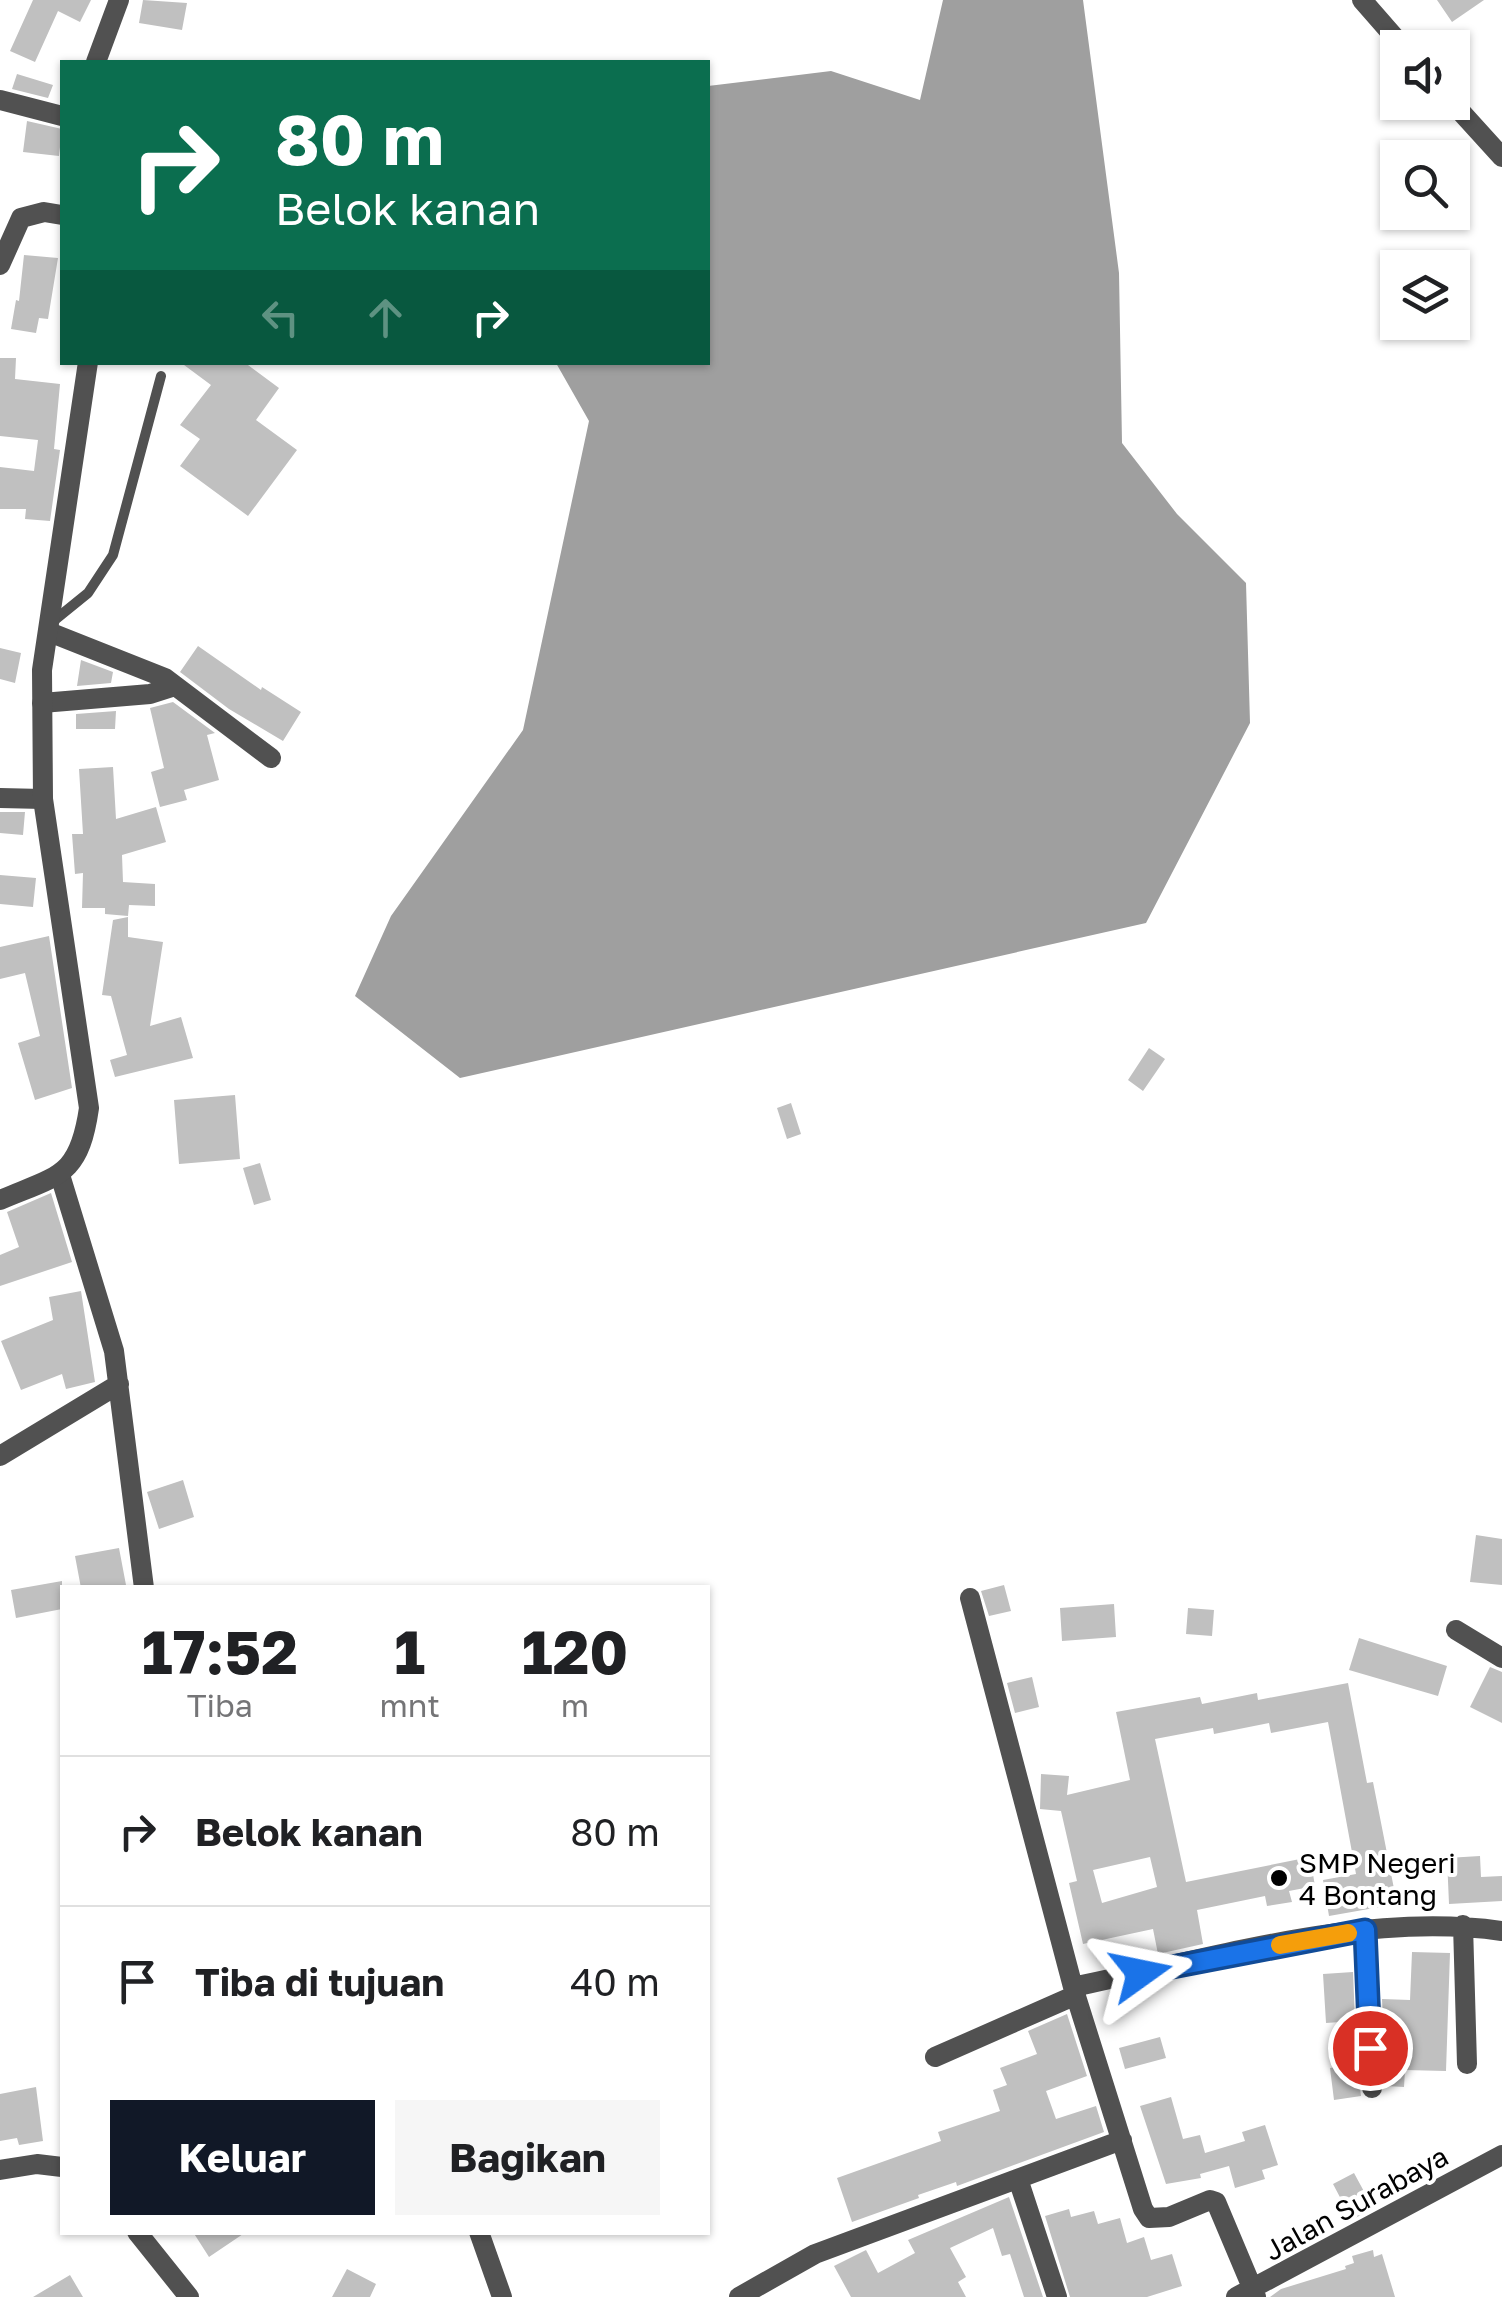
<!DOCTYPE html>
<html lang="id">
<style>
:root{--surface:#fff;--page:#f6f6f6;--text:#202124;--muted:#757577;--line:#e0e0e0;--accent:#111827}
body{margin:0;font-family:"Golos Text",sans-serif;background:var(--page);color:var(--text);height:100vh;display:flex;flex-direction:column;font-size:38px;white-space:nowrap}
*{box-sizing:border-box;margin:0}
p{font-size:32px;color:var(--muted)}
.icon{flex:none;width:55px;height:55px;fill:none;stroke:currentColor;stroke-width:2;stroke-linecap:round;stroke-linejoin:round}
.map{position:relative;flex:1;overflow:hidden}
.panel{position:absolute;left:60px;top:1585px;width:650px;height:650px;display:flex;flex-direction:column;background:var(--surface);border-radius:0px;box-shadow:0 2px 8px #0004}
.panel>*{flex:none}
.banner{position:absolute;left:60px;top:60px;width:650px;height:305px;border-radius:0px;box-shadow:0 2px 8px #0004;background:#0b6e4f;color:#fff;overflow:hidden}
.controls{position:absolute;left:1380px;top:30px;display:grid;gap:20px}
.controls a{display:grid;place-items:center;width:90px;height:90px;border-radius:0px;background:var(--surface);box-shadow:0 2px 8px #0004;font-size:50px}
.pin{position:absolute;display:grid;place-items:center;width:85px;height:85px;color:#fff;margin:-42px;border:5px solid #fff;border-radius:50%;box-shadow:0 2px 10px #0007}
.me{position:absolute;width:110px;margin:-55px;rotate:78deg;stroke-linejoin:round;filter:drop-shadow(0 0 8px #0008)}
.turn{display:flex;align-items:center;gap:35px;height:210px;padding:0 50px;font-size:45px}
.turn .icon{width:130px;height:130px;stroke-width:2.5}
.turn b{display:block;font-size:70px;line-height:85px}
.lanes{display:flex;align-items:center;height:95px;padding:0 50px;background:#0003;justify-content:center;gap:50px;direction:ltr}
.lanes .off{opacity:.35}
.eta{display:flex;justify-content:space-evenly;align-items:center;height:170px;text-align:center}
.eta b{font-size:60px;font-weight:700;line-height:70px}
.cta{display:flex;gap:20px;margin-top:auto;padding:20px 50px}
.cta a{flex:1;height:115px;border-radius:0px;background:var(--accent);color:#fff;font-size:40px;font-weight:700;line-height:115px;text-align:center}
.cta a+a{background:var(--page);color:var(--text)}
ul{padding:0;list-style:none}
li{display:flex;align-items:center;gap:30px;height:150px;padding:0 50px;border-top:2px solid var(--line)}
li div{flex:1}
li b{display:block;font-size:38px}
li em{font-style:normal}
.map>svg:first-child{display:block}
</style>
<div class="map">
<svg width="1502" height="2297" viewBox="0 0 1502 2297">
<rect width="100%" height="100%" fill="#fff"/>
<path fill="#9f9f9f" d="M943 0H1083L1119 273 1122 443 1177 514 1246 583 1250 723 1146 923 460 1078 355 996 391 916 523 730 589 421 556 363 708 362V86L831 71 920 100Z"/>
<path fill="#c0c0c0" fill-rule="evenodd" d="M33 0H91L80 22 58 11 35 62 10 51Z
M143 0 187 3 182 30 139 23Z
M1437 0H1484L1452 22Z
M17 74 53 85 48 98 12 89Z
M27 121 62 129 59 156 23 152Z
M24 255 58 258 48 319 39 318 36 333 11 329 16 300 19 301Z
M0 358H16L15 379 60 384 54 449 60 450 50 521 25 519 26 509H0V467L34 471 38 440 0 436Z
M180 362H244L279 388 256 420 297 450 248 516 180 466 200 439 180 425 211 385Z
M198 646 261 690 262 687 301 712 283 741 229 709 180 672Z
M0 648 21 653 15 683 0 679Z
M81 660 113 672 111 683 77 686Z
M173 702 215 733 207 735 219 780 184 790 187 800 160 807 151 772 164 768 150 708Z
M116 711 115 729H76V714Z
M113 767 116 819 156 807 166 842 122 855 123 882 155 884V906L129 905 128 916 105 914V908H82L83 873 75 874 72 834H83L79 769Z
M0 812H25L23 835 0 833Z
M0 875 36 878 33 907 0 904Z
M128 917V937L163 942 150 1026 181 1017 193 1058 115 1077 110 1060 127 1055 111 996 102 995 113 920Z
M49 936 72 1088 35 1100 18 1043 40 1036 25 973 0 979V947Z
M1149 1048 1165 1059 1143 1091 1128 1080Z
M235 1095 240 1159 179 1164 174 1100Z
M791 1103 801 1134 787 1139 777 1108Z
M260 1163 271 1200 254 1205 243 1168Z
M51 1193 72 1262 0 1286V1255L19 1247 7 1212Z
M81 1291 95 1382 66 1389 62 1374 21 1390 1 1341 53 1320 49 1297Z
M183 1480 194 1517 159 1529 147 1492Z
M1476 1535 1502 1539V1585L1470 1582Z
M119 1548 126 1585 81 1588 75 1556Z
M62 1581V1609L16 1618 11 1590Z
M1004 1585 1011 1611 989 1616 981 1591Z
M1114 1604 1116 1637 1062 1641 1060 1608Z
M1188 1608 1214 1610 1212 1636 1186 1634Z
M1359 1638 1447 1666 1438 1696 1349 1670Z
M1490 1667 1502 1672V1723L1470 1707Z
M1032 1677 1039 1707 1015 1713 1007 1683Z
M1348 1683 1367 1783 1373 1782 1397 1904 1329 1916 1323 1880 1356 1874 1328 1722 1271 1733 1269 1723 1214 1734 1213 1728 1155 1739 1186 1882 1310 1857 1315 1886 1289 1891 1292 1902 1267 1906 1265 1896 1197 1910 1203 1944 1158 1954 1153 1929 1083 1944 1069 1883 1077 1881 1061 1811 1040 1809 1041 1774 1069 1776 1067 1795 1130 1780 1116 1712 1200 1697 1202 1704 1257 1693 1258 1700ZM1150 1857 1157 1887 1102 1903 1093 1870Z
M1480 1856 1481 1877 1502 1876V1901L1449 1904 1447 1858Z
M1412 1952 1450 1953 1446 2071 1405 2070 1404 2087 1386 2086 1387 2019H1383L1382 1999 1410 2000Z
M1353 1972 1355 2021 1326 2023 1323 1974Z
M1067 2014 1087 2076 1046 2091 1056 2119 1096 2106 1104 2132 957 2186 956 2182 918 2195 919 2198 852 2222 837 2178 941 2141 938 2132 1000 2111 993 2090 1007 2085 1000 2068 1037 2054 1028 2031Z
M1160 2037 1166 2058 1125 2069 1119 2048Z
M1357 2063 1361 2096 1334 2100 1330 2068Z
M36 2087 43 2141 19 2145 17 2138 0 2141V2094Z
M1171 2097 1183 2139 1200 2135 1205 2153 1245 2141 1242 2132 1265 2125 1278 2165 1262 2170 1265 2179 1235 2188 1229 2166 1200 2174 1201 2178 1166 2184 1140 2106Z
M1354 2173 1373 2208 1352 2220 1333 2184Z
M1009 2197 1043 2297H1024L1010 2254 1002 2256 993 2228 950 2248 966 2277 958 2282 966 2297H851L834 2266 866 2250 878 2273 915 2253 908 2240Z
M1069 2209 1071 2217 1094 2211 1098 2224 1120 2218 1127 2243 1144 2237 1151 2260 1172 2254 1182 2286 1147 2297H1070L1045 2216Z
M193 2232H246L209 2257Z
M1373 2250 1374 2257 1382 2254 1395 2297H1270L1281 2289 1346 2269 1345 2266 1354 2263 1352 2256Z
M347 2269 376 2284 370 2297H332Z
M70 2275 83 2297H33Z"/>
<g fill="none" stroke-linecap="round" stroke-linejoin="round">
<path stroke="#515151" stroke-width="10" d="M51 623 88 593 113 555 161 376"/>
<path stroke="#515151" stroke-width="20" d="M1362 0 1404 48
M0 100 62 116
M1452 102 1502 157
M0 265 21 218 44 212 62 215
M49 632 165 678 271 758
M42 703 150 694 175 686
M0 798 43 799
M60 1175 114 1351 144 1588
M0 1456 119 1384
M970 1598 1073 1987
M1456 1630 1502 1658
M1463 1925 1467 2064
M1365 1930 1372 2088
M935 2057 1076 1995
M0 2170 37 2164 62 2167
M1018 2179 1057 2297
M137 2232 189 2297
M479 2232 502 2297
M739 2297 815 2254 1122 2140
M1236 2297 1502 2155
M1256 2297 1216 2202 1210 2200 1169 2217 1149 2218 1143 2209 1073 1987C1210 1959 1363 1911 1502 1931"/>
<path stroke="#515151" stroke-width="20" d="M96 62 119 0
M0 1200C59 1175 79 1177 89 1108L43 799 42 670 88 362"/>
</g>
<g fill="none" stroke-linecap="round" stroke-linejoin="round">
<g stroke="#114b97" stroke-width="25">
<path id="route" d="M1141 1973 1365 1930 1370 2048"/>
</g>
<use href="#route" stroke="#1a73e8" stroke-width="18"/>
<path stroke="#f59e0b" stroke-width="18" d="M1280 1945 1348 1933"/>
</g>
<circle fill="#000" stroke="#fff" stroke-width="4" cx="1279" cy="1878" r="10"/>
<g text-anchor="middle" dominant-baseline="central" stroke-width="8" stroke-linejoin="round" paint-order="stroke">
<g font-size="28" fill="#000" stroke="#fff" text-anchor="start">
<text x="1299" y="1862">SMP Negeri<tspan x="1299" dy="32">4 Bontang</tspan></text>
</g>
<g font-size="28" fill="#000" stroke="#fff">
<text transform="translate(1356 2203) rotate(-29)">Jalan Surabaya</text>
</g>
</g>
</svg>
<div class="controls">
<a><svg class="icon" aria-label="sound" viewBox="0 0 24 24"><path d="M4 9h4l5-4v14l-5-4H4zM17 9q2 3 0 6"/></svg></a>
<a><svg class="icon" aria-label="search" viewBox="0 0 24 24"><circle cx="10" cy="10" r="6"/><path d="M15 15l6 6"/></svg></a>
<a><svg class="icon" aria-label="layers" viewBox="0 0 24 24"><path d="M12 4l9 5-9 5-9-5zM3 14l9 5 9-5"/></svg></a>
</div>
<div class="pin" style="left:1370px;top:2048px;background:#d93025"><svg class="icon" aria-label="arrive" viewBox="0 0 24 24"><path d="M6 21V4h12l-3 4 3 4H6"/></svg></div>
<svg class="me" style="left:1141px;top:1973px" viewBox="-20 -20 40 40"><path d="M0-17L14 15 0 8-14 15z" fill="#1a73e8" stroke="#fff" stroke-width="4"/></svg>
<div class="banner">
<div class="turn"><svg class="icon" aria-label="right" viewBox="0 0 24 24"><path d="M7 20v-9h11M14 6l5 5-5 5"/></svg><div><b>80 m</b>Belok kanan</div></div>
<div class="lanes"><svg class="icon off" aria-label="left" viewBox="0 0 24 24"><path d="M17 20v-9H6M10 6l-5 5 5 5"/></svg><svg class="icon off" aria-label="ahead" viewBox="0 0 24 24"><path d="M12 20V5M6 11l6-6 6 6"/></svg><svg class="icon" aria-label="right" viewBox="0 0 24 24"><path d="M7 20v-9h11M14 6l5 5-5 5"/></svg></div>
</div>
<section class="panel">
<div class="eta">
<div><b>17:52</b><p>Tiba</p></div>
<div><b>1</b><p>mnt</p></div>
<div><b>120</b><p>m</p></div>
</div>
<ul>
<li><svg class="icon" aria-label="right" viewBox="0 0 24 24"><path d="M7 20v-9h11M14 6l5 5-5 5"/></svg><div><b>Belok kanan</b></div><em>80 m</em></li>
<li><svg class="icon" aria-label="arrive" viewBox="0 0 24 24"><path d="M6 21V4h12l-3 4 3 4H6"/></svg><div><b>Tiba di tujuan</b></div><em>40 m</em></li>
</ul>
<div class="cta"><a>Keluar</a><a>Bagikan</a></div>
</section>
</div>
